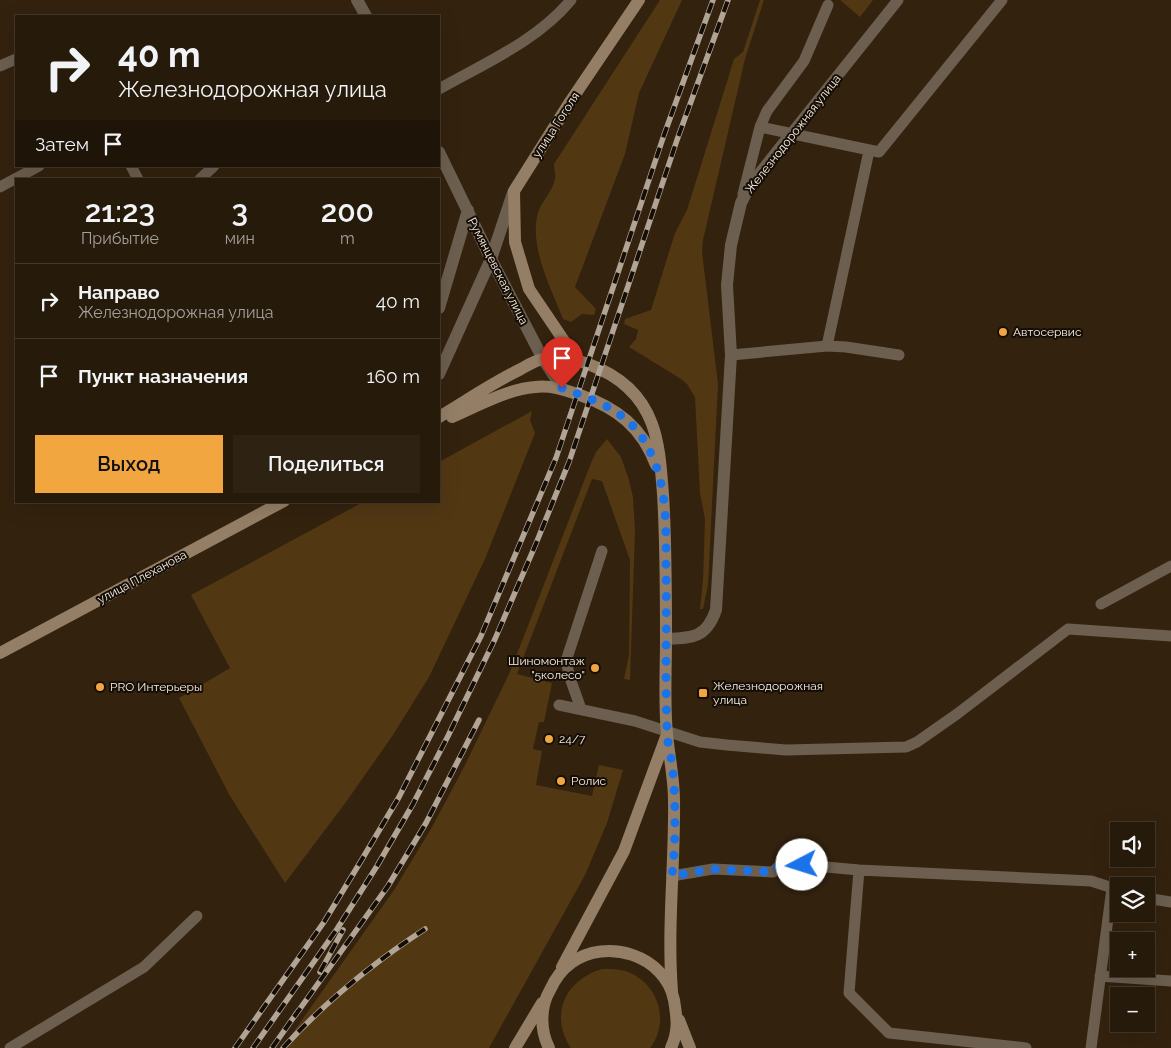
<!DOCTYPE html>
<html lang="ru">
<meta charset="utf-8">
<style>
:root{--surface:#261a0a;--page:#2e2313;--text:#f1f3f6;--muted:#a4a19c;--line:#42382b;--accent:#f1a640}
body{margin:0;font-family:Raleway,sans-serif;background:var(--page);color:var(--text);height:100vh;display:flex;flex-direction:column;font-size:19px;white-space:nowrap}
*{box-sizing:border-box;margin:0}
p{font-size:16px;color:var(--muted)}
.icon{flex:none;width:28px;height:28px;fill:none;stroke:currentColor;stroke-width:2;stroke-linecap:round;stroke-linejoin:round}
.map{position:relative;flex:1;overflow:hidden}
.drawer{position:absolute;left:15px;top:178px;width:425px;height:325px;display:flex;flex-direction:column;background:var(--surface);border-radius:0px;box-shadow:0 5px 20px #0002,0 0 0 1px var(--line)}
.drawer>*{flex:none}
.banner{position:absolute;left:15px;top:15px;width:425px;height:152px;border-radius:0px;box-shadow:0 5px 20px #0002,0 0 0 1px var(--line);background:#261a0a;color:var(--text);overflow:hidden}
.fabs{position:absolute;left:1110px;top:822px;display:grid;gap:10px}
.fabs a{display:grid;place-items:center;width:45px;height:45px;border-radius:0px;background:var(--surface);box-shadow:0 5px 20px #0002,0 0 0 1px var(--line);font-size:25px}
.pin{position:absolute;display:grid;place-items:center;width:42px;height:42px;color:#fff;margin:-51px -21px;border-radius:50% 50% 50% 0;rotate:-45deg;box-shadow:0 0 5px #0007}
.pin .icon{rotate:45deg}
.me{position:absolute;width:55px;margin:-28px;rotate:265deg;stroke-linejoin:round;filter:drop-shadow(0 0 4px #0008)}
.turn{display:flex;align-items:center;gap:18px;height:105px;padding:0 20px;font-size:22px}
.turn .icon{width:65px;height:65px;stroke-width:2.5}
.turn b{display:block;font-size:35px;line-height:42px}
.then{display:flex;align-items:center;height:48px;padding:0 20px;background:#0003;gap:10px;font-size:19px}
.eta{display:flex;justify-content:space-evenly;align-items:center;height:85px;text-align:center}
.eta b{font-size:30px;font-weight:600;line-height:35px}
.primary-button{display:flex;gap:10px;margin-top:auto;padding:10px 20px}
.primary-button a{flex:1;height:58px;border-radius:0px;background:var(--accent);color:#111;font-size:20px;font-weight:600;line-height:58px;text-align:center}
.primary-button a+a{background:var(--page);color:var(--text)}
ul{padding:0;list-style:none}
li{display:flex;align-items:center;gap:15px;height:75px;padding:0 20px;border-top:1px solid var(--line)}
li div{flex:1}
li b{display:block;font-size:19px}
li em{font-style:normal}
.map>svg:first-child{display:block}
</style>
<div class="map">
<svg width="1171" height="1048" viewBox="0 0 1171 1048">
<rect width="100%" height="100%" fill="#33220e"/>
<path fill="#523713" d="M660 0H682L639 93 625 154 575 287 596 309 594 315 582 314 571 322 563 319C551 288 527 243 539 210 543 200 553 190 555 179 556 175 554 168 554 164Z
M760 0H764L745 59 703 240 702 252 718 384 708 585 703 609H700L703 580 705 519 700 493 695 397 687 384 681 379 629 347 636 339 638 330 624 324 625 319 651 310 675 233 687 210 734 59 743 52Z
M840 0H873L860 17Z
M532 411 530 420 535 433 485 559 429 677 393 735 346 802 285 883 230 796 179 698 230 668 191 595 365 501H439V462Z
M607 439 621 457 628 477 633 497 635 531 630 680 624 679 629 655 630 560 602 481 592 479 517 674 552 683 544 722H539L533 749 542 751 536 785 592 796 599 765 623 770 607 823 585 875 489 1048H282L394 890 432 827 464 767 510 672 591 463 596 452Z
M602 969C614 969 626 969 636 976 661 991 668 1025 650 1048H571C549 1015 565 980 602 969Z"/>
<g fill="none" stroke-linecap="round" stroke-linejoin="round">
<path stroke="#6c5f50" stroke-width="11" d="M0 66 16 59
M439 89C485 63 537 41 571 0
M760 127 879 152 1002 0
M791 134 898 0
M131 166 138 179
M200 179 214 166
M0 187 39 166
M743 194 760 127 767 111 804 61 828 5
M827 346 869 151
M731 355 827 346 846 347 899 355
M1101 604 1171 566
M559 705 635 721 700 742 727 745 786 750 906 747 917 742 957 714 1068 629 1171 636
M581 709 570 678 566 661 602 551
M859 870 849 993 889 1033 1026 1048
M672 876 713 869 773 872 782 863 859 870 1091 881 1119 890
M1146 898 1171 902
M1100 976 1171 981
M10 1048 144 967 197 916
M1091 1048 1112 888"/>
<path stroke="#6c5f50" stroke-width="12" d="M357 0 366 16
M439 152 491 259 543 359 562 388
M439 308 468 210
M439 374 491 259 513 193
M666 639C693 638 706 638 716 610L731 355 727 285 731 245 741 203 749 187 791 134"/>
<path stroke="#947f66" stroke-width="12" d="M577 360 529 289 515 242 514 191 570 102 639 0
M439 417C466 401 492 383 521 369 528 365 536 360 543 359 548 357 555 357 560 357 569 357 579 361 588 364 618 375 641 394 652 424 660 446 661 471 663 494 666 542 666 590 666 639 666 669 664 704 667 734 669 756 674 778 674 800 675 864 667 927 672 991
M452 417C477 406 508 389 535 387 551 385 565 390 580 395 617 408 642 427 656 465
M0 653 284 501
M562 967 624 851 666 737
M679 1020 690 1048
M515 1048 542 1003
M549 1048C540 1030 540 1007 550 990 555 979 561 970 571 963 606 937 665 955 674 1000 677 1019 679 1030 671 1048"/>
<g stroke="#b2a495" stroke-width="5.5">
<path id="rail" d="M320 972 343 930
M294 1017 388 886 426 823 479 720
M235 1048 324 922 361 861 399 797 481 636 556 458 664 135 713 0
M253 1048 337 929 377 866 413 804 448 736 495 639 535 546 569 462 677 140 728 0
M272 1048 298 1011
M283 1048C325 1002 373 963 425 929"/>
</g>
<use href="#rail" stroke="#150e06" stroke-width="4" stroke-dasharray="11" stroke-linecap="butt"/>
</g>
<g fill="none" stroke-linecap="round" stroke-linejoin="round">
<path stroke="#1a73e8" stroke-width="9" stroke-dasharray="0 16.2" d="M562 388C602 403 634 413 652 456 668 491 666 533 666 571 667 624 665 677 667 730 667 741 670 752 672 763 676 798 676 842 672 876L712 869 773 872 782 863 802 865"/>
</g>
<g fill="#f1a640" stroke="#150e06" stroke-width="2">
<circle cx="1003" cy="332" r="5"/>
<circle cx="595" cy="668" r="5"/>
<circle cx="100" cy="687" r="5"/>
<rect x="698" y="688" width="10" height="10" rx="2.5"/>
<circle cx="549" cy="739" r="5"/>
<circle cx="561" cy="781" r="5"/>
</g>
<g text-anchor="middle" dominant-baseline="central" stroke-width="4" stroke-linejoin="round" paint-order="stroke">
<g font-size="12" fill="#faeee2" stroke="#150e06">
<text transform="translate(556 125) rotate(-57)">улица Гоголя</text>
<text transform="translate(793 134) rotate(-52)">Железнодорожная улица</text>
<text transform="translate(498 271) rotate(63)">Румянцевская улица</text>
<text transform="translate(142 577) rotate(-28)">улица Плеханова</text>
</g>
<g font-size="12" fill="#faeee2" stroke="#150e06" text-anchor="start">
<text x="1013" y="332">Автосервис</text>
<text x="585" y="661" text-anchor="end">Шиномонтаж<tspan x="585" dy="14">"5колесо"</tspan></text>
<text x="713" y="686">Железнодорожная<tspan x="713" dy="14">улица</tspan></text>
<text x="110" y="687">PRO Интерьеры</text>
<text x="559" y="739">24/7</text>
<text x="571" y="781">Ролис</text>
</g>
</g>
</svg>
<div class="fabs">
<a><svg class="icon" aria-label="sound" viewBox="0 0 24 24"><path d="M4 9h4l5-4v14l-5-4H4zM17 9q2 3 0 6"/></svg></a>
<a><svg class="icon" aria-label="layers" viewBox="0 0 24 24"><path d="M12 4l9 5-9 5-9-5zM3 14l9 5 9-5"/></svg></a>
<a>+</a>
<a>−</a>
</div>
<div class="pin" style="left:562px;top:388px;background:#d93025"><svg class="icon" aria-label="arrive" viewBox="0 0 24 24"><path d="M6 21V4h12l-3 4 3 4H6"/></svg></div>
<svg class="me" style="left:802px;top:865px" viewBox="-20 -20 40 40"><circle r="19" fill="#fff"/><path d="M0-13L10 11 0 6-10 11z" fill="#1a73e8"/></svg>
<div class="banner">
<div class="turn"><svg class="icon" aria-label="right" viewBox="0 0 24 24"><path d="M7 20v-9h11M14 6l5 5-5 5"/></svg><div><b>40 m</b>Железнодорожная улица</div></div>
<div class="then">Затем<svg class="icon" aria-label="arrive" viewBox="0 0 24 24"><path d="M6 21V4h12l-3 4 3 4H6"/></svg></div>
</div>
<section class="drawer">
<div class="eta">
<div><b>21:23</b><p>Прибытие</p></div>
<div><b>3</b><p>мин</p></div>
<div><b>200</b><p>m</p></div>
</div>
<ul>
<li><svg class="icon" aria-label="right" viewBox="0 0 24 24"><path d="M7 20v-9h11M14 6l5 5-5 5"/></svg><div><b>Направо</b><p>Железнодорожная улица</p></div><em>40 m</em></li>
<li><svg class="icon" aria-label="arrive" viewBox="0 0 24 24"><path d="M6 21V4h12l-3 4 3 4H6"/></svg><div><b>Пункт назначения</b></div><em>160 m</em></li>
</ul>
<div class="primary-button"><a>Выход</a><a>Поделиться</a></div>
</section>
</div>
